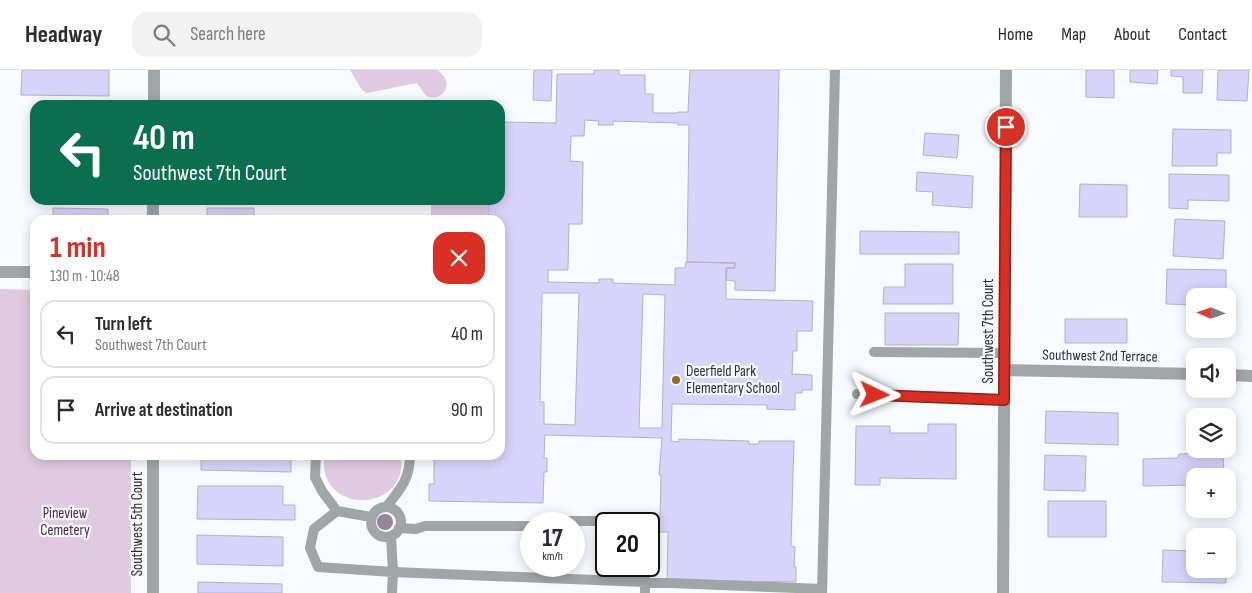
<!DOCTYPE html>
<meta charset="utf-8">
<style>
:root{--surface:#fff;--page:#f2f2f3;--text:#2b2b33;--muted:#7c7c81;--line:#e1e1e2;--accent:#d93025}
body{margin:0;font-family:"Sofia Sans Condensed",sans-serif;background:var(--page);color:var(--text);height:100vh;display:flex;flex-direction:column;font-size:19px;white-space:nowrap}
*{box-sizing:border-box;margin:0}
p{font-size:16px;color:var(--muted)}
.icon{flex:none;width:28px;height:28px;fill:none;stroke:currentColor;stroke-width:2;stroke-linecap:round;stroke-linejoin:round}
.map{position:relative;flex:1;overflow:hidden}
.details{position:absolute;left:30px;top:145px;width:475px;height:245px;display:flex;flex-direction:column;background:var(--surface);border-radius:15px;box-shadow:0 2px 12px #0003}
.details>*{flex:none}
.guide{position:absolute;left:30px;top:30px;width:475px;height:105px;border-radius:15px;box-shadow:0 2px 12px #0003;background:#0b6e4f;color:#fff;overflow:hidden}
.needle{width:32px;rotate:272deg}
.buttons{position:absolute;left:1186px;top:218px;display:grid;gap:10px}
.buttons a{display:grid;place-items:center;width:50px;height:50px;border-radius:10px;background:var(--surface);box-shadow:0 2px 12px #0003;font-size:25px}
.speed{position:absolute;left:520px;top:442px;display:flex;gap:10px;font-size:25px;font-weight:700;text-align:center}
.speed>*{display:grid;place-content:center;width:65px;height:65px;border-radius:50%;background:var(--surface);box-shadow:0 2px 12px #0003;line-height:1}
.speed small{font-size:12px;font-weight:400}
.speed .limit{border:2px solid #111;border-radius:8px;background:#fff;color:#111}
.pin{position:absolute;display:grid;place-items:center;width:42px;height:42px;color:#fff;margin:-21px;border:2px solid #fff;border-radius:50%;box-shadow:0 1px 5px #0007}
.me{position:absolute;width:55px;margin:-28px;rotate:92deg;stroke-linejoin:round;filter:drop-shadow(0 0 4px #0008)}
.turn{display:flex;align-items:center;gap:18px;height:105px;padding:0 20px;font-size:22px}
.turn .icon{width:65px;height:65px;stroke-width:2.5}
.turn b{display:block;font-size:35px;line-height:42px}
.round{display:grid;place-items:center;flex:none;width:52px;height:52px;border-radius:15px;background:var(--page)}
.overview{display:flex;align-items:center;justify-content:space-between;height:85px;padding:0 20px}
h1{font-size:30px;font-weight:700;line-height:38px;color:var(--accent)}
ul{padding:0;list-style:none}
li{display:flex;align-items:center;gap:15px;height:68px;margin:0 10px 8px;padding:0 10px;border:2px solid var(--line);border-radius:15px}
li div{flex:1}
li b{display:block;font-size:19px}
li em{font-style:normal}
header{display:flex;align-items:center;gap:30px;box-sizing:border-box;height:70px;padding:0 25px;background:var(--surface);border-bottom:1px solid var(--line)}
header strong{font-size:24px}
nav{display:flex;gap:28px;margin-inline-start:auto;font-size:18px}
.search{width:350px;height:45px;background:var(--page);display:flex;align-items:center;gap:12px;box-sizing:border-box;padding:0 18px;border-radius:15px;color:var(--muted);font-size:19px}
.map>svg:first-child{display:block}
</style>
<header>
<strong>Headway</strong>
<div class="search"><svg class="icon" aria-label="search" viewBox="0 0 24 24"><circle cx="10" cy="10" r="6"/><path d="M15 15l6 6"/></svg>Search here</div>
<nav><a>Home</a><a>Map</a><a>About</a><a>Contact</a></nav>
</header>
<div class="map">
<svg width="1252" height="523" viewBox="0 0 1252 523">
<rect width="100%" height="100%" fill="#f7faff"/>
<path fill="#e0cae1" d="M350 0H438C440 3 444 5 445 9 451 20 438 32 427 26 423 23 420 17 417 13L367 23 362 20Z
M431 130H487V146H431Z
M0 219 35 220V385H131V523H0Z
M324 385H401C410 443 317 447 324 385Z"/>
<path fill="#d7d3fa" stroke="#b4b2bf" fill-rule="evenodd" d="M22 0H109V26L21 25Z
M534 0H552L551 31 533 30Z
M594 0H619V5H645V24H653V43H678V42H688L690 0H779L775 221 735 220V211L726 210 727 198H735V193L687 192 689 55H678V53L613 51V55H598L599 51 585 50 584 66H571L570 91 583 92 582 154H569L568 200H548V212L599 213V209H613V213L675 215V198H685L686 192 735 193 734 198H726V229L813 231 812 261H797V281H793L792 304 812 305V320H802V323H795V340L767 339V335L672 334 671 371 679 372V369L749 371V374H759V371H794L791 476 795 477 794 497H796V512L667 510 668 462H658L659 448H660L661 405H659L662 368 545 365 544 388H547V402H544L543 433 429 431V414H434V386L430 385H500V150H488V130H500V52L556 53 557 4H594ZM542 223H579L575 355 544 354V332H540ZM643 224 665 225 662 358H639Z
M1086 0H1114V28L1086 27Z
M1130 0H1158L1157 14 1130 12Z
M1171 0H1203L1202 23H1183V7L1171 6Z
M1218 0H1249L1247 31 1217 30Z
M1173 59 1231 60V83H1217V96H1172Z
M925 63 959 65 957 88 923 85Z
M917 102 973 106 972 138 932 135 933 122 916 121Z
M1169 104 1229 105V131L1188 130V139L1169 138Z
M1080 114 1127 115V147H1079Z
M53 138 108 139V150H53Z
M207 138H254V150H207Z
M1175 149 1225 151 1223 189 1173 186Z
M860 161 959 162V184H860Z
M905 194H953V234H883L884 217H905Z
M1167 199 1226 200V226H1195V235L1166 234Z
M885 243H959L958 275H885Z
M1065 249H1127V273H1065Z
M1046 341 1118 343V375L1045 373Z
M928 354H956V409L880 408V415H855L856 356H890V363H928Z
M1223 383 1224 406H1195V415L1143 416V389L1178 388 1179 384Z
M201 385H291V402L201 400Z
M1045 385 1086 386 1085 421 1044 420Z
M198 416H283V435H295V450L197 449Z
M1048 431H1106V467H1048Z
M197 465 283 467V496L197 494Z
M1163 480 1195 481V499H1226V513L1162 512Z
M198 512 282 514V523H198Z"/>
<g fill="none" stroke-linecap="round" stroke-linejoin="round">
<path stroke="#9fa6a8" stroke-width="10" d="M874 282 1005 283
M857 324 1004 330
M316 385 315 407 322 421 337 441
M387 436C401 419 410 408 410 385
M371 452a15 15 0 1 1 30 0a15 15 0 1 1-30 0Z
M371 447 337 441 314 459 310 478 318 497 393 502 822 519
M542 454 550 451H621L628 454
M399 458 416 459 425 456H531
M391 466 393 502 392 523
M645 496V523
M822 523 835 0"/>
<path stroke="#9fa6a8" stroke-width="12" d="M154 35V0
M153 150V130
M0 202H35
M1005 300 1195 304
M1228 305 1252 306
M153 385V523
M1003 523 1006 0"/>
</g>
<circle fill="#97849d" cx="385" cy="452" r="8"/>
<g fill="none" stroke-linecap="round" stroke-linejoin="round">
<g stroke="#8d1f18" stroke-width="12">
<path id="route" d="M875 325 1004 330 1006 57"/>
</g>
<use href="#route" stroke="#d93025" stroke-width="9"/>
</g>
<circle fill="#9e6722" stroke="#f7faff" stroke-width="2" cx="676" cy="310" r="5"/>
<g text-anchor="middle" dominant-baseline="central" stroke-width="4.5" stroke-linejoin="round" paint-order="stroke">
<g font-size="15" fill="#2a2d32" stroke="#f7faff">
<text transform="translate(988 261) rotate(-90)">Southwest 7th Court</text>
<text transform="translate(1100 286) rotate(1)">Southwest 2nd Terrace</text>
<text transform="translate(137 454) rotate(-90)">Southwest 5th Court</text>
</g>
<g font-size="15" fill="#2a2d32" stroke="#f7faff" text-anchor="start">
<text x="686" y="301">Deerfield Park<tspan x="686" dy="17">Elementary School</tspan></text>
</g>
<g font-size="15" fill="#49244c" stroke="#f7faff">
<text x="65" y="443">Pineview<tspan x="65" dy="17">Cemetery</tspan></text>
</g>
</g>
</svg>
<div class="buttons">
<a><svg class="needle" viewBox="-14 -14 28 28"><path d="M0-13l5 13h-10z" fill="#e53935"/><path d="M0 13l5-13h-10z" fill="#7c7c81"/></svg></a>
<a><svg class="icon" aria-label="sound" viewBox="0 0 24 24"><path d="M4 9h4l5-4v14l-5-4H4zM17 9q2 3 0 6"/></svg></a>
<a><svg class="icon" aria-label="layers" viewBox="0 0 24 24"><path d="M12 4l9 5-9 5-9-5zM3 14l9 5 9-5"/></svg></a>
<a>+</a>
<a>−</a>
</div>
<div class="speed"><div>17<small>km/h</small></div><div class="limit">20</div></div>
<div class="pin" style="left:1006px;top:57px;background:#d93025"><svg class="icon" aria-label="arrive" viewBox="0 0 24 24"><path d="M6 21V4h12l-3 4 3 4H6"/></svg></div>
<svg class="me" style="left:875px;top:325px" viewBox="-20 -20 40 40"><path d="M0-17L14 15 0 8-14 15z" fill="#d93025" stroke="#fff" stroke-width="4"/></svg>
<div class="guide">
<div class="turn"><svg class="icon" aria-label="left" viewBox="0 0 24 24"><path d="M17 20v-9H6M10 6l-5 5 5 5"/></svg><div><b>40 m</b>Southwest 7th Court</div></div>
</div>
<section class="details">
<div class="overview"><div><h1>1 min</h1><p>130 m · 10:48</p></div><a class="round" style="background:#d93025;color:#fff"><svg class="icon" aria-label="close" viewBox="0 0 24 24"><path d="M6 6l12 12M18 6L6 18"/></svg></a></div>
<ul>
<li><svg class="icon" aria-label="left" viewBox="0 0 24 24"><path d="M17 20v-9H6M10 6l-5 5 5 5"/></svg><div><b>Turn left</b><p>Southwest 7th Court</p></div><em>40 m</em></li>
<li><svg class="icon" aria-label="arrive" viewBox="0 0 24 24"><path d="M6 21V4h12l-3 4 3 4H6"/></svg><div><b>Arrive at destination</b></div><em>90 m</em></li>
</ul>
</section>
</div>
